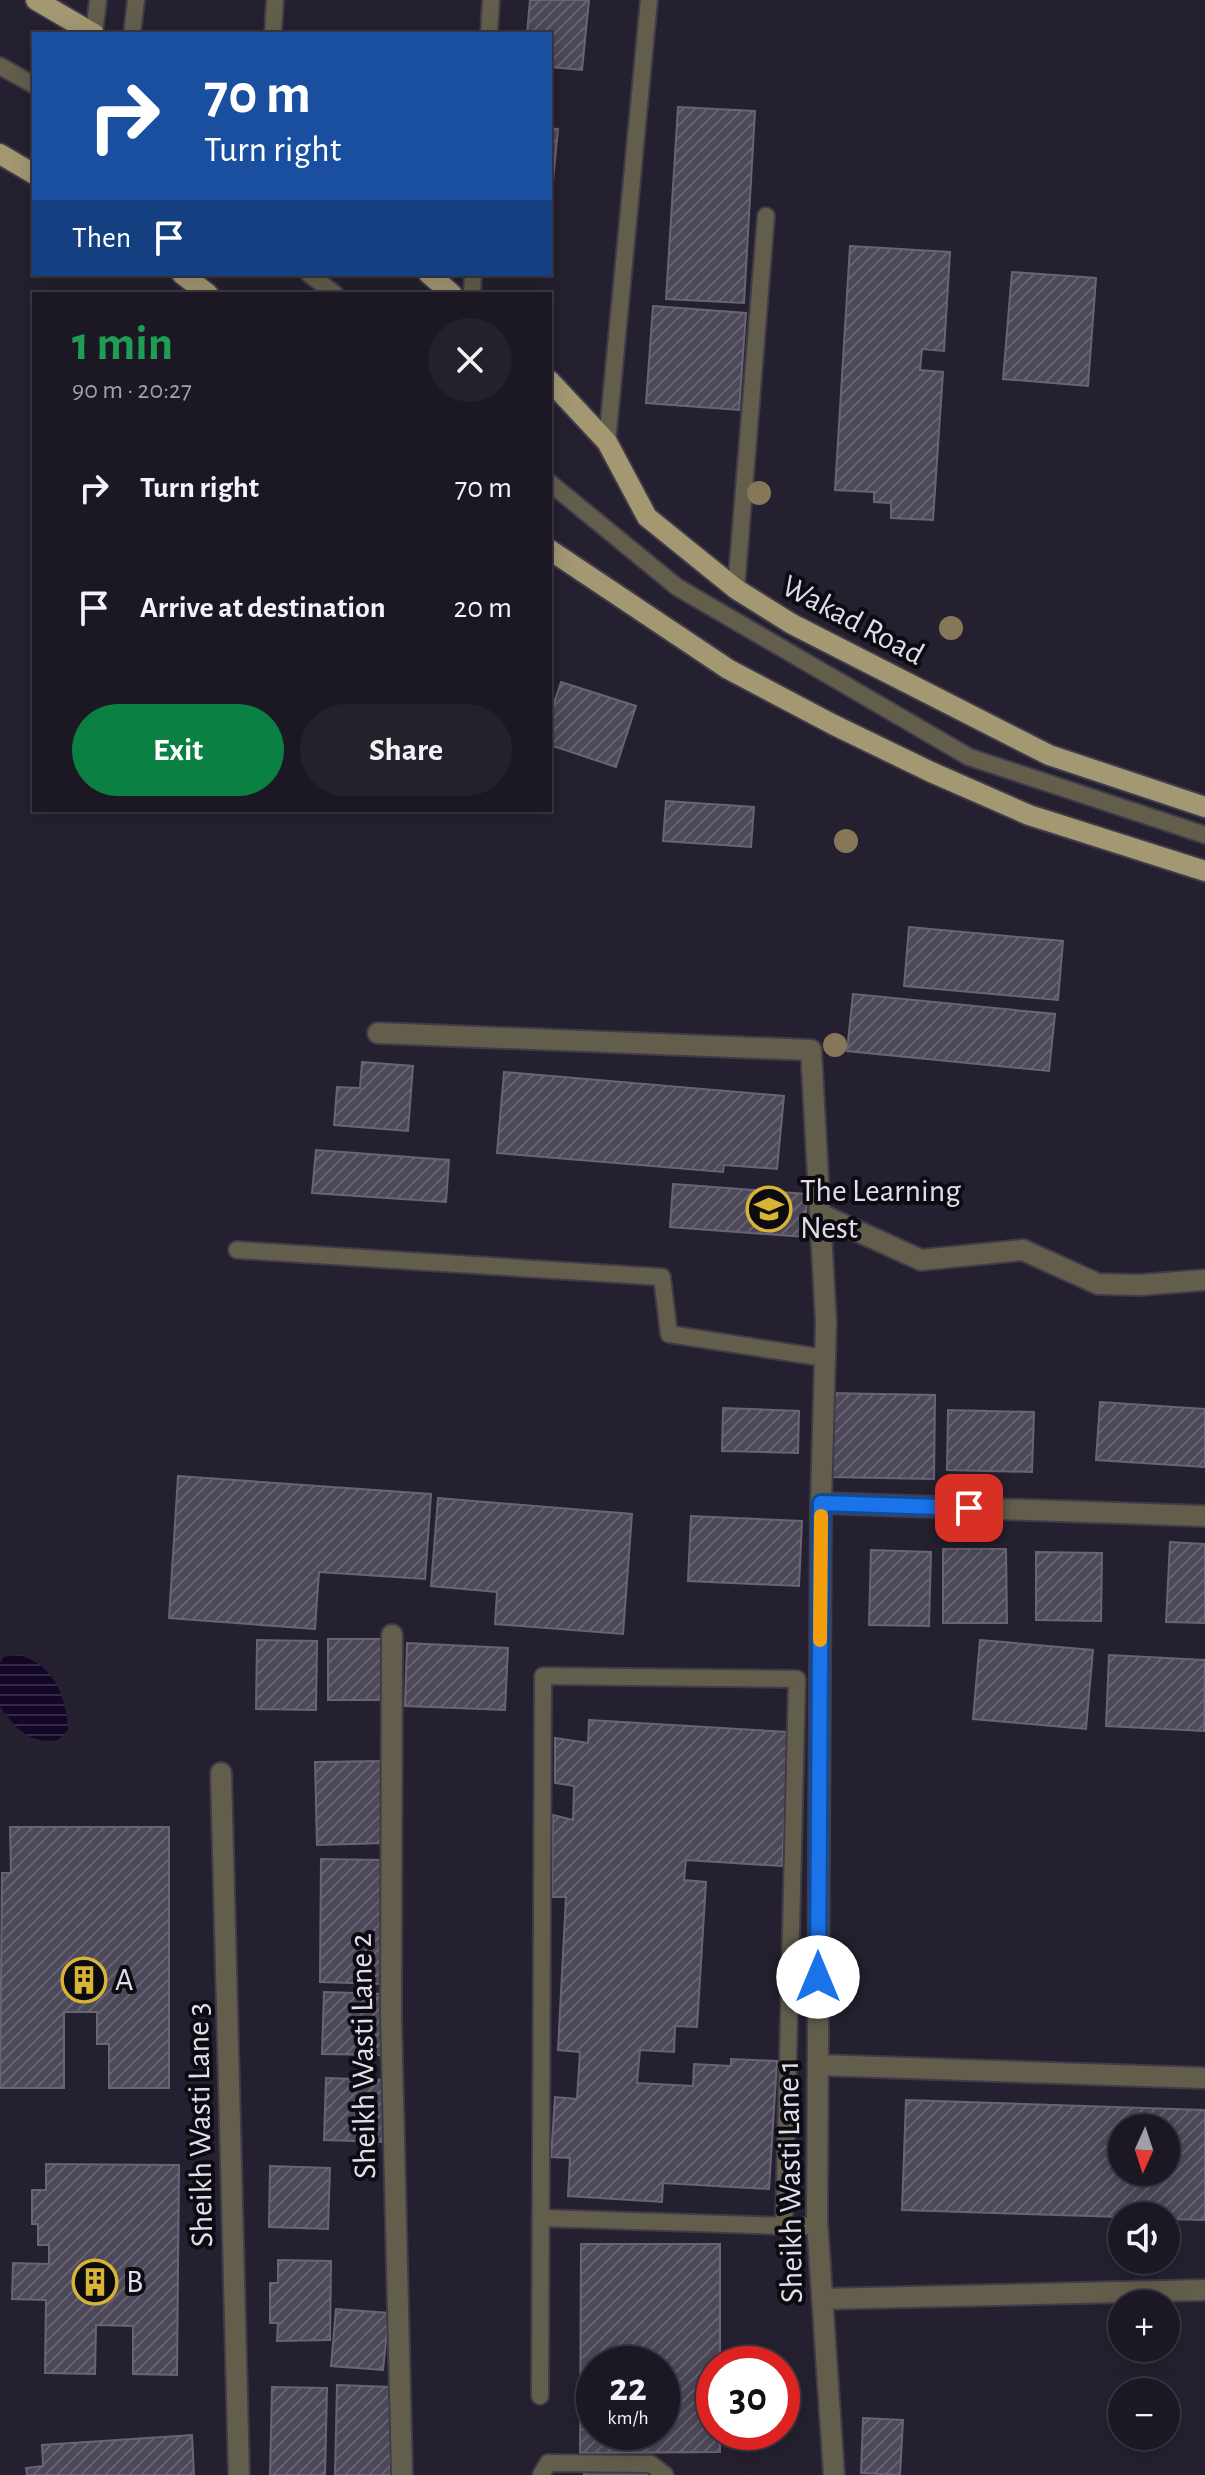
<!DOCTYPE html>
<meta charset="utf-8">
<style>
:root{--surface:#1c1823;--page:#25212b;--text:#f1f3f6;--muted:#a0a0a6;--line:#3a3741;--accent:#0b8043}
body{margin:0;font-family:"Alegreya Sans",sans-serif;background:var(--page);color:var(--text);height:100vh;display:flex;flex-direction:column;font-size:30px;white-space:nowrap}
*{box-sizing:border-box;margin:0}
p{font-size:26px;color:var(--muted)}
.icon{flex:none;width:44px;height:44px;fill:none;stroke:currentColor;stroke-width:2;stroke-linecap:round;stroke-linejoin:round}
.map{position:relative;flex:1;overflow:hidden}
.sheet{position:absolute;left:32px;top:292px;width:520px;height:520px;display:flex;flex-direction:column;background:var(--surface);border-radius:0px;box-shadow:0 4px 20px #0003,0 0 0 2px var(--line)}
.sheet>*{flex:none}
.top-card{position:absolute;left:32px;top:32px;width:520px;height:244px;border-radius:0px;box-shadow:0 4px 20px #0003,0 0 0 2px var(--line);background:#1a4fa0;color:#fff;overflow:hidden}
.needle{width:52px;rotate:183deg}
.tools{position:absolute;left:1108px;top:2114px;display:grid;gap:16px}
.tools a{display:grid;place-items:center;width:72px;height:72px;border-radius:50%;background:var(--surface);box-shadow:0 4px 20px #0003,0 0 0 2px var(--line);font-size:40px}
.speed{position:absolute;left:576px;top:2346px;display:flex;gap:16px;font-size:40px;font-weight:700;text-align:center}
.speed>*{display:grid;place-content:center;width:104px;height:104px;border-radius:50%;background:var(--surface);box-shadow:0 4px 20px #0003,0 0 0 2px var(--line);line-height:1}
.speed small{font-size:20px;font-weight:400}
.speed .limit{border:12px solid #d22;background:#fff;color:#111}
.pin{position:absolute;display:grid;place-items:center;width:68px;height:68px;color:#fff;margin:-34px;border-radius:16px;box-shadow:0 4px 12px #0006}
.me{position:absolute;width:88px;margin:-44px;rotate:0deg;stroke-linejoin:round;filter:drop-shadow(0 0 6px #0008)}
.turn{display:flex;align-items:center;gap:28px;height:168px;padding:0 40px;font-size:36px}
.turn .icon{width:104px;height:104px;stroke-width:2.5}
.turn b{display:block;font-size:56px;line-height:68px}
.then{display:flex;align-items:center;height:76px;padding:0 40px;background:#0003;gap:16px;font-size:30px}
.round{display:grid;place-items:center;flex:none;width:84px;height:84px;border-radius:42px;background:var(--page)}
.summary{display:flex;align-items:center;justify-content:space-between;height:136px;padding:0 40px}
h1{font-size:48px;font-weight:600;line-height:60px;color:#1e9e55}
.cta{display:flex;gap:16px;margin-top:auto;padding:16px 40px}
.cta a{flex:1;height:92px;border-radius:48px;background:var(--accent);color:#fff;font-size:32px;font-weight:600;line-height:92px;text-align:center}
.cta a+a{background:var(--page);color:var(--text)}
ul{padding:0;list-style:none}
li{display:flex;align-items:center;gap:24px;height:120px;padding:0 40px}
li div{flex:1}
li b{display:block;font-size:30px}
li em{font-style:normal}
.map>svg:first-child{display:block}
</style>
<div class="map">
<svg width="1205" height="2475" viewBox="0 0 1205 2475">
<defs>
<pattern id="water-rules" width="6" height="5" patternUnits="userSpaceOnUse" patternTransform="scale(2)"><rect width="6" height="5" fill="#130626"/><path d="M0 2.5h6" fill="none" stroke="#352a46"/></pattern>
<pattern id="building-hatch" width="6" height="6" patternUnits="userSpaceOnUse" patternTransform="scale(2)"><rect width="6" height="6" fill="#4d4859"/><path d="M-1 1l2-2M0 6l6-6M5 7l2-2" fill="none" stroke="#666271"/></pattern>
</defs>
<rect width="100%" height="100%" fill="#25202f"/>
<path fill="url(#water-rules)" d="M19 1655C53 1664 67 1697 68 1730L58 1740C28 1744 17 1729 0 1707V1663L4 1657Z"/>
<path fill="url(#building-hatch)" stroke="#696475" stroke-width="2" fill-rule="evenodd" d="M530 0H589L582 70 550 67V34H527Z
M678 107 755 111 744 303 666 299Z
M550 128 558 129 550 212Z
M850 246 950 252 944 351 922 349 920 370 943 372 933 520 891 518V503L874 502V492L835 490Z
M1012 272 1096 278 1088 386 1003 379Z
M653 306 746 313 739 410 646 403Z
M561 682 636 706 616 767 550 745V715Z
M666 801 754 807 751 847 663 841Z
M909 927 1063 941 1058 1000 904 986Z
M853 994 1055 1014 1049 1071 847 1051Z
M362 1062 413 1066 408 1131 334 1125 337 1087 360 1088Z
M504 1072 784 1096 777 1169 724 1165 723 1172 497 1153Z
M316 1150 449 1160 446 1202 312 1193Z
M673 1184 807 1194 805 1237 670 1227Z
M829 1393 935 1395 934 1479 828 1477Z
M1100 1402 1205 1409V1467L1096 1460Z
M723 1408 799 1411 798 1453 722 1451Z
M948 1410 1034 1412 1032 1472 947 1470Z
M178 1476 431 1494 425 1579 319 1572 315 1629 169 1618Z
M438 1498 632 1514 623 1634 495 1624 497 1592 431 1586Z
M691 1516 802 1521 799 1586 688 1581Z
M1170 1542 1205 1544V1623L1166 1622Z
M943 1549H1006L1007 1623H943Z
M871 1550 931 1552 929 1626 869 1625Z
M1036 1552 1102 1553 1101 1621 1036 1620Z
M328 1639H384V1700H328Z
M257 1640 317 1641 316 1710 256 1709Z
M980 1640 1093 1650 1086 1729 973 1719Z
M407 1643 508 1648 505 1710 405 1706Z
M1109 1655 1205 1660 1204 1731 1106 1726Z
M589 1720 789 1732 782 1866 686 1860 684 1880 706 1882 697 2027 675 2026 674 2052 640 2050 637 2083 693 2086 694 2064 731 2066V2059L777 2061 769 2189 663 2183 662 2202 568 2196 570 2158 551 2157 555 2097 577 2099 580 2052 558 2050 566 1897H552L553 1815 573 1820 574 1786 555 1783V1738L588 1743Z
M384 1761 386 1843 317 1845 315 1762Z
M10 1827H169V2088H109V2044H97V2012H64V2088H0L2 1873H11Z
M321 1859 385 1860 383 1984 320 1982Z
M324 1992 384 1994 382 2055 322 2054Z
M326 2078 386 2080 384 2142 324 2140Z
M906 2100 1205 2110V2220L1166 2219V2216L1122 2217 902 2210ZM1122 2128H1166V2172H1122Z
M46 2164 179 2165 177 2375 133 2374V2326L96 2325 95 2374 45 2373 46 2300 12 2299 13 2263 49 2264V2245H38V2224H32V2190H46Z
M270 2166 330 2168 328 2229 269 2227Z
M581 2244H720V2364H714V2432H720V2452L580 2453ZM594 2364H662V2432H594Z
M278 2260 331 2261 330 2340 277 2341 278 2323H270V2283H278Z
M336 2309 389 2313 383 2370 331 2366Z
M337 2385 392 2387 390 2475H335Z
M272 2387 327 2388 325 2475H270Z
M863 2418 903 2420 900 2475 861 2473Z
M192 2435 194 2475H27L26 2468 43 2466 42 2445Z
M584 2472 647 2473V2475H584Z"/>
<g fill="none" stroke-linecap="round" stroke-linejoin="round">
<g stroke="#3f3b49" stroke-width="20">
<path id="lane" d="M94 34 98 0
M132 34 136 0
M273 34 275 0
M489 34 491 0
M0 66 34 85
M309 274 335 294
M472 294 473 274
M607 442 649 0
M550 483 677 587 969 757 1205 835
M736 589 766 216
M237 1250 662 1277 669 1334 825 1358
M784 2226H817
M540 2396 543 1676 797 1679 784 2226 542 2218
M541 2475 548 2463 651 2464 665 2475"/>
</g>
<g stroke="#3f3b49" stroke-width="24">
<path id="street" d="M378 1033 811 1050 826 1322 821 1503 817 2220 834 2475
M820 1214 921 1260 1023 1250 1098 1284 1140 1285 1205 1280
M821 1503 1205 1516
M392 1635 391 2016 402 2475
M221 1773 239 2475
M818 2065 1205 2078
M822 2299 1205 2290"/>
</g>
<g stroke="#3f3b49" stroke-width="24">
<path id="primary" d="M36 0 94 34
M0 154 34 174
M182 274 208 294
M429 274 452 294
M550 381 607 442 647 517 736 589 792 624 1049 755 1205 807
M550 550 728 669 834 725 931 772 1029 815 1205 871"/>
</g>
<use href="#lane" stroke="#635e4c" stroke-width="16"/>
<use href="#street" stroke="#635e4c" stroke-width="20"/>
<use href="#primary" stroke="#a49873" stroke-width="20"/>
</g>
<g fill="#857757">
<circle cx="759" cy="493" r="12"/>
<circle cx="951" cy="628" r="12"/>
<circle cx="846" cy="841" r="12"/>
<circle cx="835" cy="1045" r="12"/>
</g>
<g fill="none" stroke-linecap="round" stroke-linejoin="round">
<g stroke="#114b97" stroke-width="20">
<path id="route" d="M818 1977 821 1503 969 1508"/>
</g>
<use href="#route" stroke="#1a73e8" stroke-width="14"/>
<path stroke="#f59e0b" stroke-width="14" d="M820 1640 821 1516"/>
</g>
<defs>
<g id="school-ring" transform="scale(2.3)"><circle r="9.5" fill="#0d0b12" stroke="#d7b434" stroke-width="1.5"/><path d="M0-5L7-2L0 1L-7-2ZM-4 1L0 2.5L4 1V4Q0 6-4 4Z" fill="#d7b434"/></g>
<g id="building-ring" transform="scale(2.3)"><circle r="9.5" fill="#0d0b12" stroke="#d7b434" stroke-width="1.5"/><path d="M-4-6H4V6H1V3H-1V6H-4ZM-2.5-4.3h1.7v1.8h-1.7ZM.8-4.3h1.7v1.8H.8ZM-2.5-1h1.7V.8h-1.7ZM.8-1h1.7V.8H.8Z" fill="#d7b434"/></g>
</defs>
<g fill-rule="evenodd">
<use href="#school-ring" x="769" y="1209"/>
<use href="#building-ring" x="84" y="1980"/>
<use href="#building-ring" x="95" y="2282"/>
</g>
<g text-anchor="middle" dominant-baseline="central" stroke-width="8" stroke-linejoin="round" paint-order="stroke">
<g font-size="32" fill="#e1dee8" stroke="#0d0b12">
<text transform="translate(853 620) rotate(28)">Wakad Road</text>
<text transform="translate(363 2056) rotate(-91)">Sheikh Wasti Lane 2</text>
<text transform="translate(200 2125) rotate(-91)">Sheikh Wasti Lane 3</text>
<text transform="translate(790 2182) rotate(-91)">Sheikh Wasti Lane 1</text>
</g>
<g font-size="32" fill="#e1dee8" stroke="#0d0b12" text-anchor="start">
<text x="800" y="1191">The Learning<tspan x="800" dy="37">Nest</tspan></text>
<text x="115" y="1980">A</text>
<text x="126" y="2282">B</text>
</g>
</g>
</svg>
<div class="tools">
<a><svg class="needle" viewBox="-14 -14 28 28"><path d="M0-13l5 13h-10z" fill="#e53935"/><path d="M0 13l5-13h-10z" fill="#a0a0a6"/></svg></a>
<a><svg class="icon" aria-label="sound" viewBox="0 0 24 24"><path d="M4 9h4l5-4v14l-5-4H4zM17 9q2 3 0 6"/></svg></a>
<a>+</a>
<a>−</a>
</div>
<div class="speed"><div>22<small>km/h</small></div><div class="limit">30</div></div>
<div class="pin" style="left:969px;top:1508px;background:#d93025"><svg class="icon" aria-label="arrive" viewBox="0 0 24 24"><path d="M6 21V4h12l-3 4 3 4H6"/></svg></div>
<svg class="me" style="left:818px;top:1977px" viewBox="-20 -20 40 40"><circle r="19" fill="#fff"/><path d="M0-13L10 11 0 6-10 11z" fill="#1a73e8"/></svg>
<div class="top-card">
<div class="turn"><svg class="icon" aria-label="right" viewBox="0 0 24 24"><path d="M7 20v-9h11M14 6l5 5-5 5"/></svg><div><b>70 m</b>Turn right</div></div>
<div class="then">Then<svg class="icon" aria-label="arrive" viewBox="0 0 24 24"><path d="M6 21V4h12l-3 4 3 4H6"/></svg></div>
</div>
<section class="sheet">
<div class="summary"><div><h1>1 min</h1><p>90 m · 20:27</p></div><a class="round"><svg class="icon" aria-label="close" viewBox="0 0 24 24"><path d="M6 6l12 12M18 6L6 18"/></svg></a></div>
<ul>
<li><svg class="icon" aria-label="right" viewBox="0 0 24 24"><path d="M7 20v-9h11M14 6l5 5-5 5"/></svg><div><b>Turn right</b></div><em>70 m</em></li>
<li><svg class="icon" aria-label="arrive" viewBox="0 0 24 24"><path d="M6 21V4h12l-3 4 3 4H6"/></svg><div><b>Arrive at destination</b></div><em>20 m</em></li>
</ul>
<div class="cta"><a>Exit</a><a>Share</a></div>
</section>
</div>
